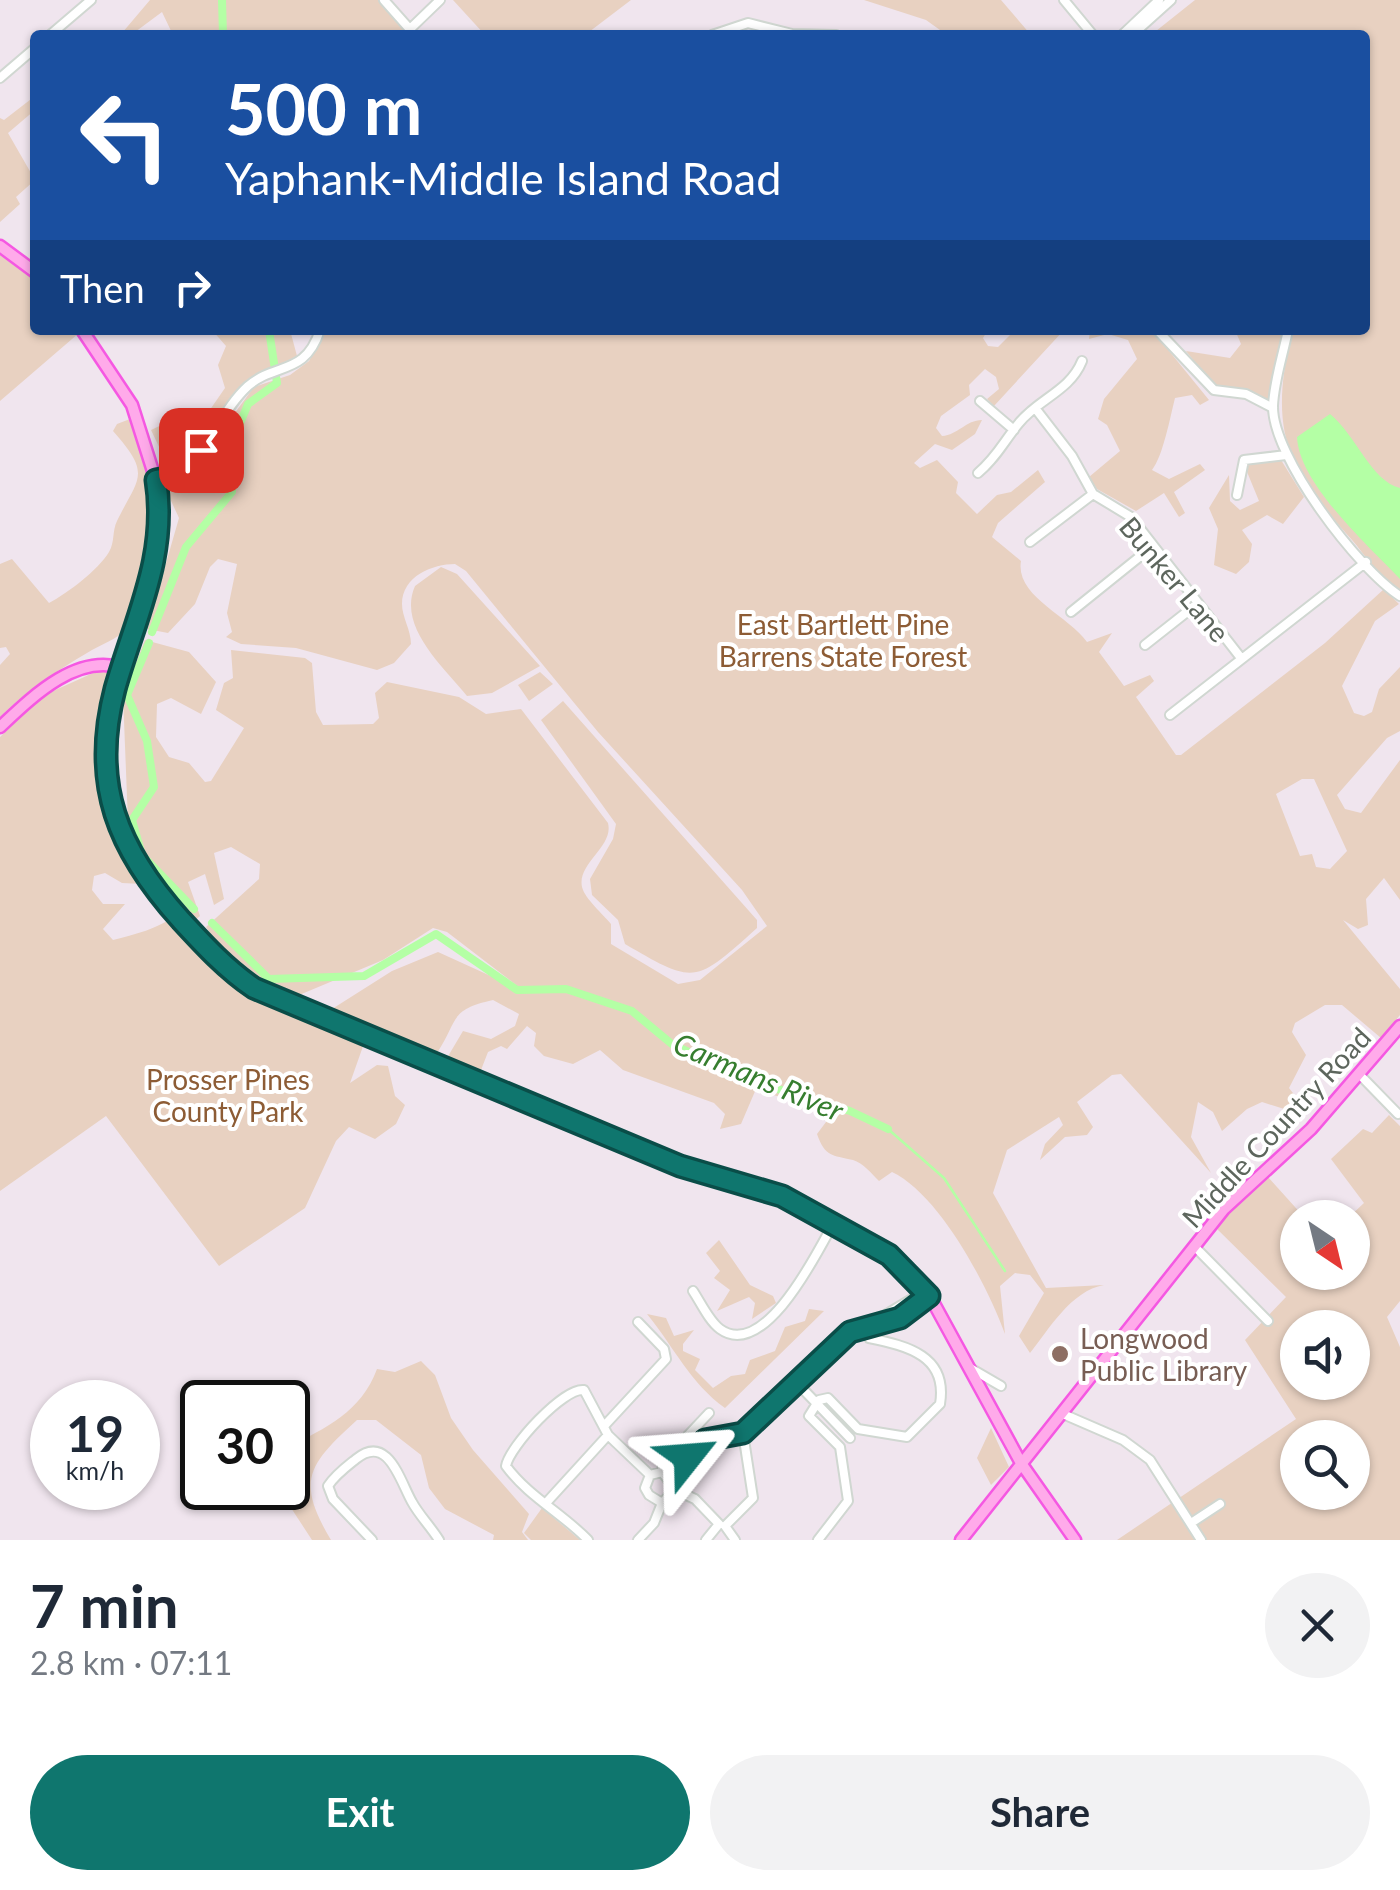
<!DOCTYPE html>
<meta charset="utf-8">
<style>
:root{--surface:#fff;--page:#f2f2f3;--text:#1f2937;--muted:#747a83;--accent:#0f766e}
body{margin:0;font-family:Lato,sans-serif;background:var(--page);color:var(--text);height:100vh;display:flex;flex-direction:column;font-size:38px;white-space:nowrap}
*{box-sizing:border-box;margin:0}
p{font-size:32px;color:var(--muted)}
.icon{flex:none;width:55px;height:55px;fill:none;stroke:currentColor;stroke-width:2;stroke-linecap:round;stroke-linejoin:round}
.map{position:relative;height:1540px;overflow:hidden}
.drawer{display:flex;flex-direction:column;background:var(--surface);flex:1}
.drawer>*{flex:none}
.banner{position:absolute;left:30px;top:30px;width:1340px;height:305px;border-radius:10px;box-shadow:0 2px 8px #0004;background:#1a4fa0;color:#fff;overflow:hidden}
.needle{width:65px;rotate:145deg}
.buttons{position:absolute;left:1280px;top:1200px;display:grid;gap:20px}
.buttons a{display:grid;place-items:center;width:90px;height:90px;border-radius:50%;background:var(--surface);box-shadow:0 2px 8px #0004;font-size:50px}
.speed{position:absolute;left:30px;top:1380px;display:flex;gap:20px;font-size:50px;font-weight:700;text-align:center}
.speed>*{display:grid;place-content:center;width:130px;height:130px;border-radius:50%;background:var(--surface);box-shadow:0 2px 8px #0004;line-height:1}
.speed small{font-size:25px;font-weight:400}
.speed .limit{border:5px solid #111;border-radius:15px;background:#fff;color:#111}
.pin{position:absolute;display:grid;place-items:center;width:85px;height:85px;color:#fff;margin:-42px;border-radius:20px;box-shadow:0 5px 15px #0006}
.me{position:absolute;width:110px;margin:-55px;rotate:62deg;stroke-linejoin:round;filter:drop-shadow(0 0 8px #0008)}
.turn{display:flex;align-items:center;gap:35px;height:210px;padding:0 30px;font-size:45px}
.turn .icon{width:130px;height:130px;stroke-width:2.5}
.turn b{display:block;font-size:70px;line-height:85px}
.then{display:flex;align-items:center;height:95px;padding:0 30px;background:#0003;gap:20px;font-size:38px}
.round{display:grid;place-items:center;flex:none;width:105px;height:105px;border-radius:52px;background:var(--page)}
.head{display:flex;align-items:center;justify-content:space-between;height:170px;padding:0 30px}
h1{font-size:60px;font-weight:700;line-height:75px}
.action{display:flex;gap:20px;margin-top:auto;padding:20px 30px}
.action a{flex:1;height:115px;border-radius:60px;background:var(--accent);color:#fff;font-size:40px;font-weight:700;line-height:115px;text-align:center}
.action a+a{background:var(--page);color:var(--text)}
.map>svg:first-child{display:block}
</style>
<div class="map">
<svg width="1400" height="1540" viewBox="0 0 1400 1540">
<rect width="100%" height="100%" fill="#f0e5ee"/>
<path fill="#e8d1c1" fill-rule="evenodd" d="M150 0H388L414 30 406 35H173L162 12 131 35H102L105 31 122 33Z
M453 0H631L585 35H485Z
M864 0H1001L1031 35H947L926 20Z
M1195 0H1400V590C1381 580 1366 556 1352 540 1284 464 1269 431 1292 330H1365V35H1151Z
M35 96V110L8 133 35 180 16 197 20 204 0 222V118L4 120Z
M0 251 35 278V330L79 333 0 401Z
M212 330H290L297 356 248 381 170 470 151 430 176 418 207 414 225 388 218 365 226 346Z
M327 330H988L983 338 988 346 998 347 1015 330H1064L994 406 987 399 999 389 996 377 985 369 969 385 970 395 941 416 936 428 942 436C958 435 966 420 982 420L975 434 952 450 935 444 914 463 920 468 937 460 958 482 956 493 977 514 997 495 1011 492 1038 470 1045 482 998 523 992 537 1021 561C1015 596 1068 615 1087 642L1112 633 1099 652 1124 686 1150 675 1154 681 1136 697 1176 755H1181L1325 643 1384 589 1399 604 1375 621 1342 686 1354 713 1364 716 1372 712 1379 689 1400 667V731L1387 738 1337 795 1345 809 1361 813 1400 760V900L1384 878 1366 899 1368 925 1358 929 1343 920 1400 989V1015L1381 1038 1342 1005H1325L1295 1023 1292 1032 1306 1055 1289 1088 1304 1107 1297 1113 1262 1102 1247 1109 1222 1131 1213 1112 1198 1102 1191 1137 1211 1173 1121 1074 1112 1075 1077 1102 1093 1127 1087 1135 1065 1137 1040 1160 1045 1144 1063 1125 1059 1117 1007 1150 993 1193 1046 1288 1104 1285C1071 1291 1050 1328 1030 1353L1019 1336 1044 1293 1030 1275 1015 1273 1000 1286 1005 1334C987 1285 940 1195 892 1172L879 1181C872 1174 863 1163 853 1160 832 1155 825 1157 817 1134L829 1118 824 1112 756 1089 741 1124 720 1129 725 1114 714 1103 623 1070 600 1050 573 1064 544 1056 534 1046 536 1033 527 1026 507 1049 501 1046 488 1052 481 1070 447 1058 463 1031 491 1039 515 1026 519 1014 493 1000C448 1010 459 1020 437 1053L332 1009 392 971 438 952 524 991 447 932 433 928 383 960 292 998C257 979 228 962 206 927L259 879 260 864 231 847 214 853 224 899 214 905 205 874 188 882 200 916 193 922 134 844 128 822 123 695 145 640 189 652 216 682 201 714 171 698 157 704 156 737 169 757 189 763 205 782 211 781 244 728 216 710 224 683 233 678 231 650 305 658 312 663 316 712 323 725 373 724 379 718 375 693 387 682 459 697 486 714 521 709 608 823C614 847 577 863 582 887 585 899 603 914 611 924V944L678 984 700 980 767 926 742 890 598 732 466 571 455 564C433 564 402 576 402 604 402 617 411 630 411 644L394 663 377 670 296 648 241 644 226 637 232 632 227 613 237 564 218 559 210 567 195 604 168 633 147 629 179 518 167 492 200 460 254 387 290 375 309 361ZM1302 779H1314L1347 851 1330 869 1316 867 1312 854 1300 856 1276 794Z
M1090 330H1152L1209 400 1200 405 1192 395 1175 398C1170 418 1163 456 1152 470L1169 479 1200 464 1205 470 1174 492 1185 513 1179 517 1164 493 1136 511 1097 489 1089 477 1120 451 1107 425 1098 419 1104 399 1137 359 1128 340 1108 334 1089 339Z
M1235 330H1285L1270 402 1249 391 1212 384 1186 351 1230 358 1241 344Z
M130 419C155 455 158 599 127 629 117 639 100 645 87 653 55 672 27 690 0 717V665L10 654 6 647 0 648V564L12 559 49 603C68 593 98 570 109 552 115 542 112 531 117 521 139 476 152 475 113 431L117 424Z
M1260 459 1281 460 1304 497 1283 524 1267 515 1242 530 1252 544 1249 562 1236 574 1214 565 1218 529 1209 508 1229 475 1230 501 1240 510 1259 501 1245 467Z
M441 567 457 574 540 666 492 693 467 696C444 667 397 627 415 586Z
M102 669 111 675 100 714 103 775 116 842 142 884 122 883 105 873 94 876 92 890 103 904H125L103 929 113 940C134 935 159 928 175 916L233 973 367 1035 350 1083 377 1065 388 1066 395 1096 405 1105 396 1124 375 1139 349 1127 336 1141 305 1208 219 1266 106 1116 0 1191V737L42 696Z
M540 672 553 684 529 701 518 685Z
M563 701 757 920V928C695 984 695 985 625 944L618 920 592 895 590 879 613 839 616 824 541 720Z
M1389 1115 1400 1126V1301L1387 1317 1400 1347V1540H1117L1296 1419 1245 1340 1286 1297 1215 1227 1268 1177 1304 1217 1298 1218V1272H1352L1349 1217 1364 1203 1331 1159 1363 1129 1372 1133ZM1298 1328H1352V1382H1298ZM1298 1438H1352V1492H1298Z
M719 1240 750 1285 773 1296 776 1303 752 1319 755 1303 749 1297 717 1311 730 1290 714 1278 720 1271 706 1253Z
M809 1309 824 1311 725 1408C690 1383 674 1347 647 1314L666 1318 674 1336 694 1330 683 1344V1351L700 1359 695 1370 713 1388 731 1376 745 1374 750 1360 775 1351 785 1327 805 1321Z
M421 1361 435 1375 451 1418 473 1450 529 1514 522 1532 528 1540H493L494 1535 445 1509 429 1488 421 1455 376 1420H357C309 1464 295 1480 331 1540H312L278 1488H288V1447C326 1428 361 1412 377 1369L395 1372Z
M991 1428 1009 1467 991 1485 977 1458Z
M542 1508 580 1540H531L524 1533Z"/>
<path fill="#b4ffa5" d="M1330 414C1356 435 1371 481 1400 488V579C1368 545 1299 484 1297 437Z"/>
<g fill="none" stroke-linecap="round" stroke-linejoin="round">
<path stroke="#b4ffa5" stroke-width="2.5" d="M888 1129 944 1178 1005 1271"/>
<path stroke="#b4ffa5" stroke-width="8" d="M222 0 223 35
M152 632 186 547 232 492V443L248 404 277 383 269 330
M149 643 127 695 147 741 154 787 132 820 142 855 194 909
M212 923 269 979 364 976 436 934 517 990 566 989 632 1011 673 1045 758 1083 850 1111 888 1129"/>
<g stroke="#d0d7d1" stroke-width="12">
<path id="minor" d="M384 0 415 35
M1064 0 1093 35
M410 29 440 0
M50 35 91 0
M712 35 748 23 792 34 836 35
M1122 35 1159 0
M1132 35 1171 0
M0 78 35 48
M1157 330 1214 390 1246 394 1273 408
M1288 330C1283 355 1274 381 1273 406 1272 457 1359 570 1400 596
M980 401 1014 430
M1035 408 1072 456 1093 494 1131 517 1241 658
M978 473C997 457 1004 441 1019 423 1038 399 1070 391 1082 361
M156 480C204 471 215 416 248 386 276 362 305 376 320 330
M1237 495 1244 460 1286 455
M1030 542 1093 494
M1071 612 1153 546
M1145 645 1197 604
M1170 715 1366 562
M1359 1074 1398 1114
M1194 1246 1268 1321
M693 1291C701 1303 709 1321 720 1329 764 1361 817 1253 833 1224
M877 1320 925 1291
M970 1368 1001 1386
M796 1382 850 1438
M1063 1414 1123 1440 1150 1460 1201 1540
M605 1425 666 1359 664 1349 638 1322
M677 1469 705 1440 743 1433 850 1332 900 1318 929 1296
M662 1472 669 1481 675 1480 676 1488 662 1503 649 1495 645 1488 650 1475Z
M662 1472 663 1462 709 1413
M675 1490 695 1499 719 1524 706 1540
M546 1503 608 1435
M1191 1523 1220 1504
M372 1540 333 1499 328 1486C335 1475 346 1467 356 1459 388 1433 400 1481 412 1502 419 1515 431 1527 439 1540
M588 1540C563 1514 528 1496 506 1466 509 1447 564 1387 584 1390L608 1435 650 1475
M638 1540 654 1523 662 1503
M735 1540 725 1526 753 1498 743 1433
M818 1540 848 1501 840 1447 809 1416 819 1400 828 1398 858 1429 907 1437 940 1404C948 1356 908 1346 869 1338L864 1325"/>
</g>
<g stroke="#f558e2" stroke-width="15">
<path id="major" d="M0 246 35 272
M82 330 132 405 157 484 156 560 116 688 106 743 114 816 150 886 216 958 260 991 459 1070 680 1166 782 1196 889 1255 912 1274 932 1300 1021 1463 1075 1540
M0 727C31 698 76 653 122 668
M961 1540 1224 1209 1311 1129 1400 1026"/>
</g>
<use href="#minor" stroke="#fff" stroke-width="8"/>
<use href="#major" stroke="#ffaaea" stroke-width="10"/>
</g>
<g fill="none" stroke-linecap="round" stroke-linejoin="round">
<g stroke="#0a4d48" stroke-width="25">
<path id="route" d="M201 450 176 476 156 480C168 556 135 618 115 689 90 784 118 850 181 920 204 945 226 969 254 988L680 1166 782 1196 889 1255 929 1296 900 1318 850 1332 743 1433 705 1440 688 1457"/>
</g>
<use href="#route" stroke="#0f766e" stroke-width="18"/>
</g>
<circle fill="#8d6e63" stroke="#fff" stroke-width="4" cx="1060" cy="1354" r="10"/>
<g text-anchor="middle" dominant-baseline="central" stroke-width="8" stroke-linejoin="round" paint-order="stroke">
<g font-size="28" fill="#5d665d" stroke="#fff">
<text transform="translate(1175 579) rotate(50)">Bunker Lane</text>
<text transform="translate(1276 1127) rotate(-47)">Middle Country Road</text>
</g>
<g font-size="28" fill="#8d5c35" stroke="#fff">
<text x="843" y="624">East Bartlett Pine<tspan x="843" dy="32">Barrens State Forest</tspan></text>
<text x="228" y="1079">Prosser Pines<tspan x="228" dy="32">County Park</tspan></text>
</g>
<g font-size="28" fill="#785e54" stroke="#fff" text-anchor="start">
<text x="1080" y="1338">Longwood<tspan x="1080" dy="32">Public Library</tspan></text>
</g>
<g font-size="30" font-style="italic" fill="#367e2f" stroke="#fff">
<text transform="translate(759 1076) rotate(23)">Carmans River</text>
</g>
</g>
</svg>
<div class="buttons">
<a><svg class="needle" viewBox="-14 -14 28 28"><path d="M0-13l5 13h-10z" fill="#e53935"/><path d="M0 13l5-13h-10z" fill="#747a83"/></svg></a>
<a><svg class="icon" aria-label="sound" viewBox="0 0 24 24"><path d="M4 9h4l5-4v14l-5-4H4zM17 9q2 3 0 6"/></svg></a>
<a><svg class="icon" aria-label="search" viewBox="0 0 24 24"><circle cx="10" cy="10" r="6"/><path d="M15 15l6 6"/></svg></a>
</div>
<div class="speed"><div>19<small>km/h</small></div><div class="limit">30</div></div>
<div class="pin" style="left:201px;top:450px;background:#d93025"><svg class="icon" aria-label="arrive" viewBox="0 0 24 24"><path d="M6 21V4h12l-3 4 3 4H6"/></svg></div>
<svg class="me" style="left:688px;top:1457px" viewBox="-20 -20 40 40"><path d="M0-17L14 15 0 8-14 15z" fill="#0f766e" stroke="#fff" stroke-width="4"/></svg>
<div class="banner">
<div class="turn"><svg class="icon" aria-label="left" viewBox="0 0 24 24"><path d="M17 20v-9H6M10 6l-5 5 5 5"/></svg><div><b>500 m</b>Yaphank-Middle Island Road</div></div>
<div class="then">Then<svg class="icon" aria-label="right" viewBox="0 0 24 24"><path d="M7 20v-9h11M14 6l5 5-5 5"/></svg></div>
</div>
</div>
<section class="drawer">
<div class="head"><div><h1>7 min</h1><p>2.8 km · 07:11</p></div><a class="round"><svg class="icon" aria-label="close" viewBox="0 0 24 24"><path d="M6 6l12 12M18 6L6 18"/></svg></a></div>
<div class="action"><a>Exit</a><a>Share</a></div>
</section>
